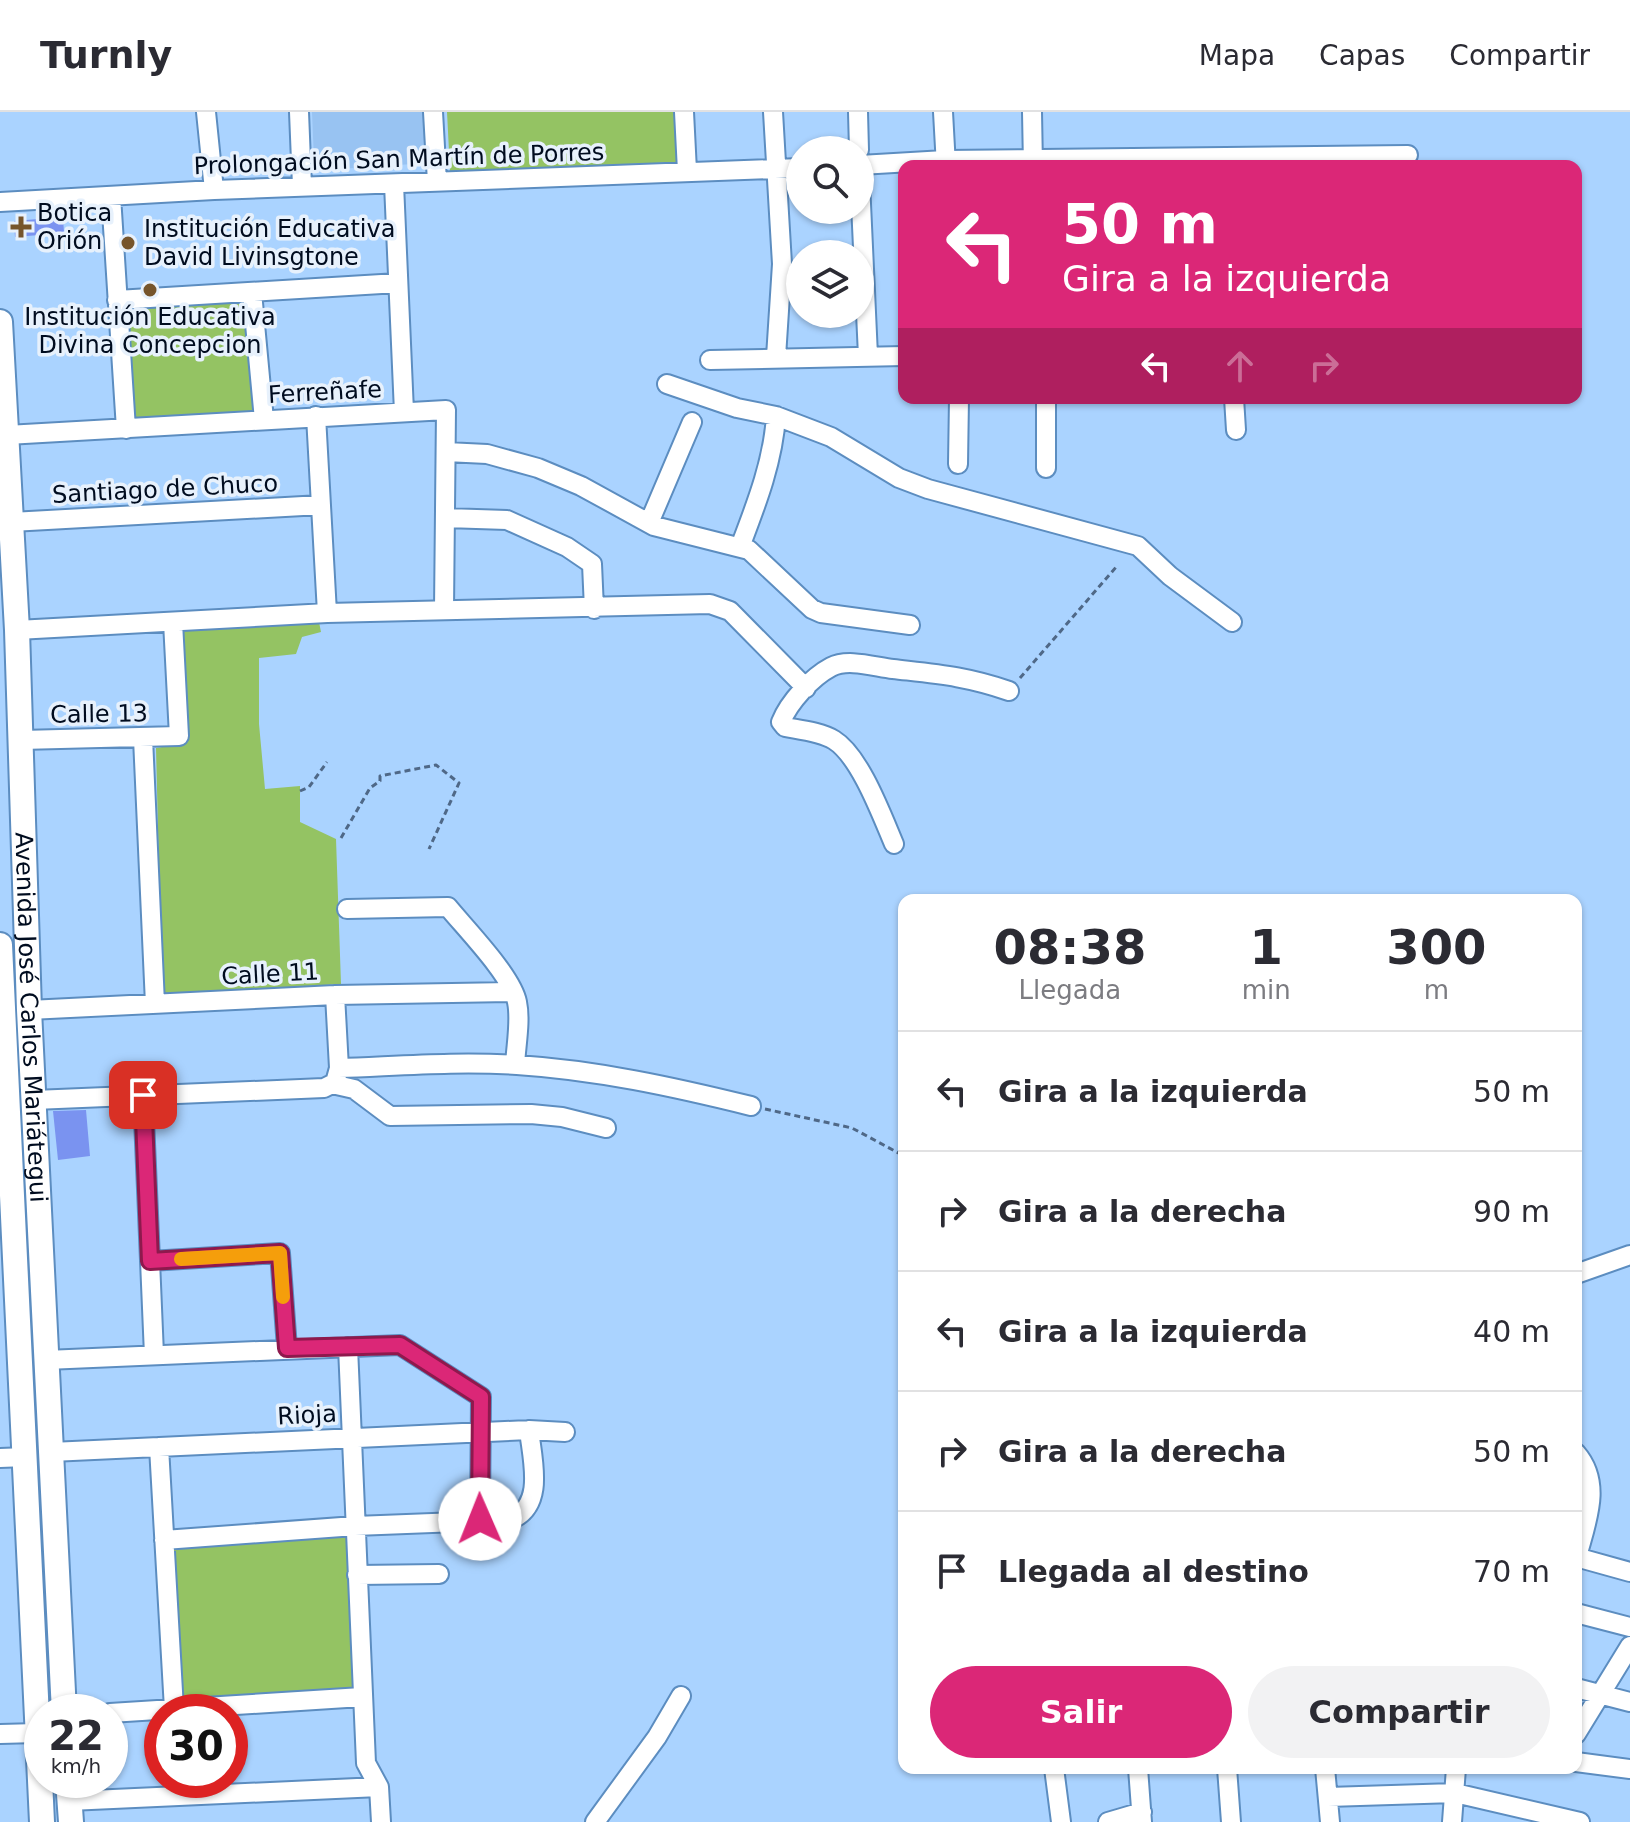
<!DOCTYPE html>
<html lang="es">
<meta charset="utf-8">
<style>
:root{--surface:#fff;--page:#f2f2f3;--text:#2b2b33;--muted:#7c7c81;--line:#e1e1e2;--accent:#db2777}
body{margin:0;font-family:"DejaVu Sans",sans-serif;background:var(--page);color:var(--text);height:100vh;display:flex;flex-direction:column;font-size:30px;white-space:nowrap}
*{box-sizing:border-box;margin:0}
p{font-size:26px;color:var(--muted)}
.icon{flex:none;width:44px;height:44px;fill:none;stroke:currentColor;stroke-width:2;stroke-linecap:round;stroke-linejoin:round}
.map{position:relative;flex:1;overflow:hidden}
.side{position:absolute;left:898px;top:782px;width:684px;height:880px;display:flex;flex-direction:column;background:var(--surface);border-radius:16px;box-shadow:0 2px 6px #0004}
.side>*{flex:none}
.top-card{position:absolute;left:898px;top:48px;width:684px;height:244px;border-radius:16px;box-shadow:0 2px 6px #0004;background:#db2777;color:#fff;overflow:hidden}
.fabs{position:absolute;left:786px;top:24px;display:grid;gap:16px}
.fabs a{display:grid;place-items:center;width:88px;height:88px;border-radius:50%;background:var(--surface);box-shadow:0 2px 6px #0004;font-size:40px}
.speed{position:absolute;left:24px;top:1582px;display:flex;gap:16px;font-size:40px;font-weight:700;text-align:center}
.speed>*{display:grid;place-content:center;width:104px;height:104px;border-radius:50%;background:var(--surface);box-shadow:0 2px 6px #0004;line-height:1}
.speed small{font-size:20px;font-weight:400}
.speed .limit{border:12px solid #d22;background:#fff;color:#111}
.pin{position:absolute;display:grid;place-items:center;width:68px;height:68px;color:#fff;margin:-34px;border-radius:16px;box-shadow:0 4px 12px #0006}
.me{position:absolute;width:88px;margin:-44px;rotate:359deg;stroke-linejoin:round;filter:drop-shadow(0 0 6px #0008)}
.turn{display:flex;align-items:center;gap:28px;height:168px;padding:0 32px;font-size:36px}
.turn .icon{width:104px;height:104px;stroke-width:2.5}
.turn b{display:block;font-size:56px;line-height:68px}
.lanes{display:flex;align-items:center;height:76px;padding:0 32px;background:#0003;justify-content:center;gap:40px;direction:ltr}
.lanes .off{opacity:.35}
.eta{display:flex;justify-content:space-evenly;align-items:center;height:136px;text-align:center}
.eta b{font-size:48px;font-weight:600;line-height:56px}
.cta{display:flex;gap:16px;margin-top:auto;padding:16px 32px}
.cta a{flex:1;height:92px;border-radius:48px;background:var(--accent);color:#fff;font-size:32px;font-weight:600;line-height:92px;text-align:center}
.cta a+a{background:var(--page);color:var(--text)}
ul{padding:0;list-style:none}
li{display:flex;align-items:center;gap:24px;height:120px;padding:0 32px;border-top:2px solid var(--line)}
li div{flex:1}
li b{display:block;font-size:30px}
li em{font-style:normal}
header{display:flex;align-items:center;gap:48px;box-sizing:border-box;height:112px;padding:0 40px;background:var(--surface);border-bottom:2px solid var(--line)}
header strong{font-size:38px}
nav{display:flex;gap:44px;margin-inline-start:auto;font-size:28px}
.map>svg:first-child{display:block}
</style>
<header>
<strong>Turnly</strong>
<nav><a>Mapa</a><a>Capas</a><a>Compartir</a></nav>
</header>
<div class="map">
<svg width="1630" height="1710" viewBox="0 0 1630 1710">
<rect width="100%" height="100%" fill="#aad3ff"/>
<path fill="#98c3f2" d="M312 0H425L427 51 325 58 314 48Z"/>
<path fill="#94c363" d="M447 0H679L680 50 450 59Z
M252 185 261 302 135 310 125 193Z
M319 510 321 520 302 525 296 542 259 546V612L265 677 300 674V710L336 727 341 872 162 883 156 636 186 631 180 518Z
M351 1418 354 1579 178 1592 171 1433Z"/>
<path fill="#7a93f0" d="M63 105 64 121 15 125 14 109Z
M86 998 90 1044 58 1048 53 999Z"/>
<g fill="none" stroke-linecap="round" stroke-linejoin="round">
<g stroke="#5c8dc0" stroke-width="22">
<path id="street" d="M206 0 214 78
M299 0 302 74
M433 0 437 70
M684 0 687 59
M773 0 782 152 776 245
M858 0 859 38
M943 0 946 54
M1032 0 1033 54
M860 53 945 48 1408 43
M860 70 868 244
M394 72 404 300
M111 84 126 317
M0 90 214 78 800 56
M252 180 264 308
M117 188 398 171
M710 248 904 244
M667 272 737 296 776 304 831 325 899 366 928 377 1138 434 1170 464 1232 510
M1234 286 1236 318
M316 304 327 501
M7 323 446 298 444 498
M446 340 487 342 538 356 581 374 654 414 749 438 812 497 821 501 910 513
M958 352 959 286
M1046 356V286
M446 406 507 408 567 435 592 452 594 497
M11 410 321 393
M649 411 692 310
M740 435C756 393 773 350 776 304
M17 518 327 501 710 492 730 499 806 576
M143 626 155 892
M21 628 179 624 173 510
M894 732C882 704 860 644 834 628 821 620 801 618 785 615L781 610C789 590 812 565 831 555 848 546 875 555 893 557 936 562 966 564 1009 579
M347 797 448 795C466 817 512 864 517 890 521 909 516 933 515 953
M335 883 339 956 336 967
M29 898 335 883 513 880
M339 956C398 954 458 949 517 953 596 958 674 975 751 994
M143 983 154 1243
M34 988 324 976 332 972 354 977 390 1004 531 1002 562 1005 606 1016
M150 1149 280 1141 287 1236
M1576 1162 1630 1143
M348 1235 366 1651 379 1675 381 1710
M46 1248 400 1233 481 1285 480 1407
M159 1335 174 1597
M51 1340 529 1318 565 1320
M1576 1341C1603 1372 1586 1410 1577 1445
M0 1346 26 1345
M164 1428 355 1414 510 1408C546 1394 532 1347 529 1318
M1576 1445 1630 1460
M357 1463 439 1462
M1576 1501 1630 1515
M1576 1576 1630 1590
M110 1601 362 1585
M0 1622 37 1621
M1576 1622 1630 1534
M1576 1650 1630 1657
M1054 1656 1061 1710
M1138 1656 1142 1710
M1227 1656 1231 1710
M1325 1656 1330 1710
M1328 1685 1455 1681 1580 1710
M69 1689 379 1675
M595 1710 657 1625 681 1584
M1108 1710 1142 1700
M1452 1710 1456 1656"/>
</g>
<g stroke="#5c8dc0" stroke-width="28">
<g id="secondary">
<path id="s1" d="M0 210 17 518 29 898 64 1600"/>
<path d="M0 833 42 1710"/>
<path d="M68 1668 71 1710"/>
</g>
</g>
<path stroke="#4f6887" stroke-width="3" stroke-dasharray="6 4" stroke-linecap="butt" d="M1020 566 1117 454
M300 679 309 675 327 650
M341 726 370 676 380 669V664L436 653 459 671 429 737
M765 997 852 1016 904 1044"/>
<use href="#street" stroke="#fff" stroke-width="18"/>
<use href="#secondary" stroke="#fff" stroke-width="24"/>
</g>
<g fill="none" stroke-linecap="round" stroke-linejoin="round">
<g stroke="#8e194d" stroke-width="20">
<path id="route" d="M143 983 150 1149 280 1141 287 1236 400 1233 481 1285 480 1407"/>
</g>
<use href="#route" stroke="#db2777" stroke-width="14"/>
<path stroke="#f59e0b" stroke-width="14" d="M181 1147 280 1141 283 1185"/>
</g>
<g fill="#76552c" stroke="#e7f1fc" stroke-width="3">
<path d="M17 103h8v8h8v8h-8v8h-8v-8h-8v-8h8z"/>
<circle cx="128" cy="131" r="8"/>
<circle cx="150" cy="178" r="8"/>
</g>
<g text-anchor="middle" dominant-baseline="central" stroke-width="7" stroke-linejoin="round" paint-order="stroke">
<g font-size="24" fill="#000c1f" stroke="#e7f1fc">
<text transform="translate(399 47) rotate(-2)">Prolongación San Martín de Porres</text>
<text transform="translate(325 280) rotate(-3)">Ferreñafe</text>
<text transform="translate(165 377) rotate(-3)">Santiago de Chuco</text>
<text transform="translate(99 602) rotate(-1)">Calle 13</text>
<text transform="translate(270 862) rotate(-3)">Calle 11</text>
<text stroke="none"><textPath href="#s1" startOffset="696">Avenida José Carlos Mariátegui</textPath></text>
<text transform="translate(307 1303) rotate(-3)">Rioja</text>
</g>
<g font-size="24" fill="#000c1f" stroke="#e7f1fc" text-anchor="start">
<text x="37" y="101">Botica<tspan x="37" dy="28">Orión</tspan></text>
<text x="144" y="117">Institución Educativa<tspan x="144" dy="28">David Livinsgtone</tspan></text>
<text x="150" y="205" text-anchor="middle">Institución Educativa<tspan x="150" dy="28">Divina Concepcion</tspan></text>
</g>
</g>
</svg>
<div class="fabs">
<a><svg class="icon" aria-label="search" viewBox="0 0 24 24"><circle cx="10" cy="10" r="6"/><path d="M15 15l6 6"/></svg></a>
<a><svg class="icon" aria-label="layers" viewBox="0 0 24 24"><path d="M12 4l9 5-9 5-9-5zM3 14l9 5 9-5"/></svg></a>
</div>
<div class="speed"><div>22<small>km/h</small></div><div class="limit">30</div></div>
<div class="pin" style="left:143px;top:983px;background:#d93025"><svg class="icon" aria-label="arrive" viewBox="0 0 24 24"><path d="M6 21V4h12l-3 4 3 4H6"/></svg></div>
<svg class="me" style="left:480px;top:1407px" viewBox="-20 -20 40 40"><circle r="19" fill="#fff"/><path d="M0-13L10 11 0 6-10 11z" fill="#db2777"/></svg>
<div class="top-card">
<div class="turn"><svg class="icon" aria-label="left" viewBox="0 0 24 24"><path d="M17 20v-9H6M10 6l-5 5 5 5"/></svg><div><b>50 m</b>Gira a la izquierda</div></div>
<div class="lanes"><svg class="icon" aria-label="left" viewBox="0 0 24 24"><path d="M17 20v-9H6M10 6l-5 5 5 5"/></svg><svg class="icon off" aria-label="ahead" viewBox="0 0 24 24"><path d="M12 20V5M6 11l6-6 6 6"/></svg><svg class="icon off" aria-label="right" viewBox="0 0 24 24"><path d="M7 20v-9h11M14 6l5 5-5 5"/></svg></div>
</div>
<section class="side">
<div class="eta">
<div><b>08:38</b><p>Llegada</p></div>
<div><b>1</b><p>min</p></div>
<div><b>300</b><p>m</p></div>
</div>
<ul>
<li><svg class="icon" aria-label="left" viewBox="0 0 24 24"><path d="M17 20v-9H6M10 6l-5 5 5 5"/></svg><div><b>Gira a la izquierda</b></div><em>50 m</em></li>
<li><svg class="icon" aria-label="right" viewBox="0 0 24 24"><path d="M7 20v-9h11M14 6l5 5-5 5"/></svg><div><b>Gira a la derecha</b></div><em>90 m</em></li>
<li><svg class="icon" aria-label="left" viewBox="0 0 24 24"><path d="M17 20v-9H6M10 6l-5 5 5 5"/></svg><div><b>Gira a la izquierda</b></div><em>40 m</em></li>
<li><svg class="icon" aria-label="right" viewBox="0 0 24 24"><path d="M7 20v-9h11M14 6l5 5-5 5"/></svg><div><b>Gira a la derecha</b></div><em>50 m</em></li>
<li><svg class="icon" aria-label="arrive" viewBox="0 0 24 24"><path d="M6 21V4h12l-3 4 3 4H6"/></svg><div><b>Llegada al destino</b></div><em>70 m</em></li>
</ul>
<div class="cta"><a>Salir</a><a>Compartir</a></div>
</section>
</div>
